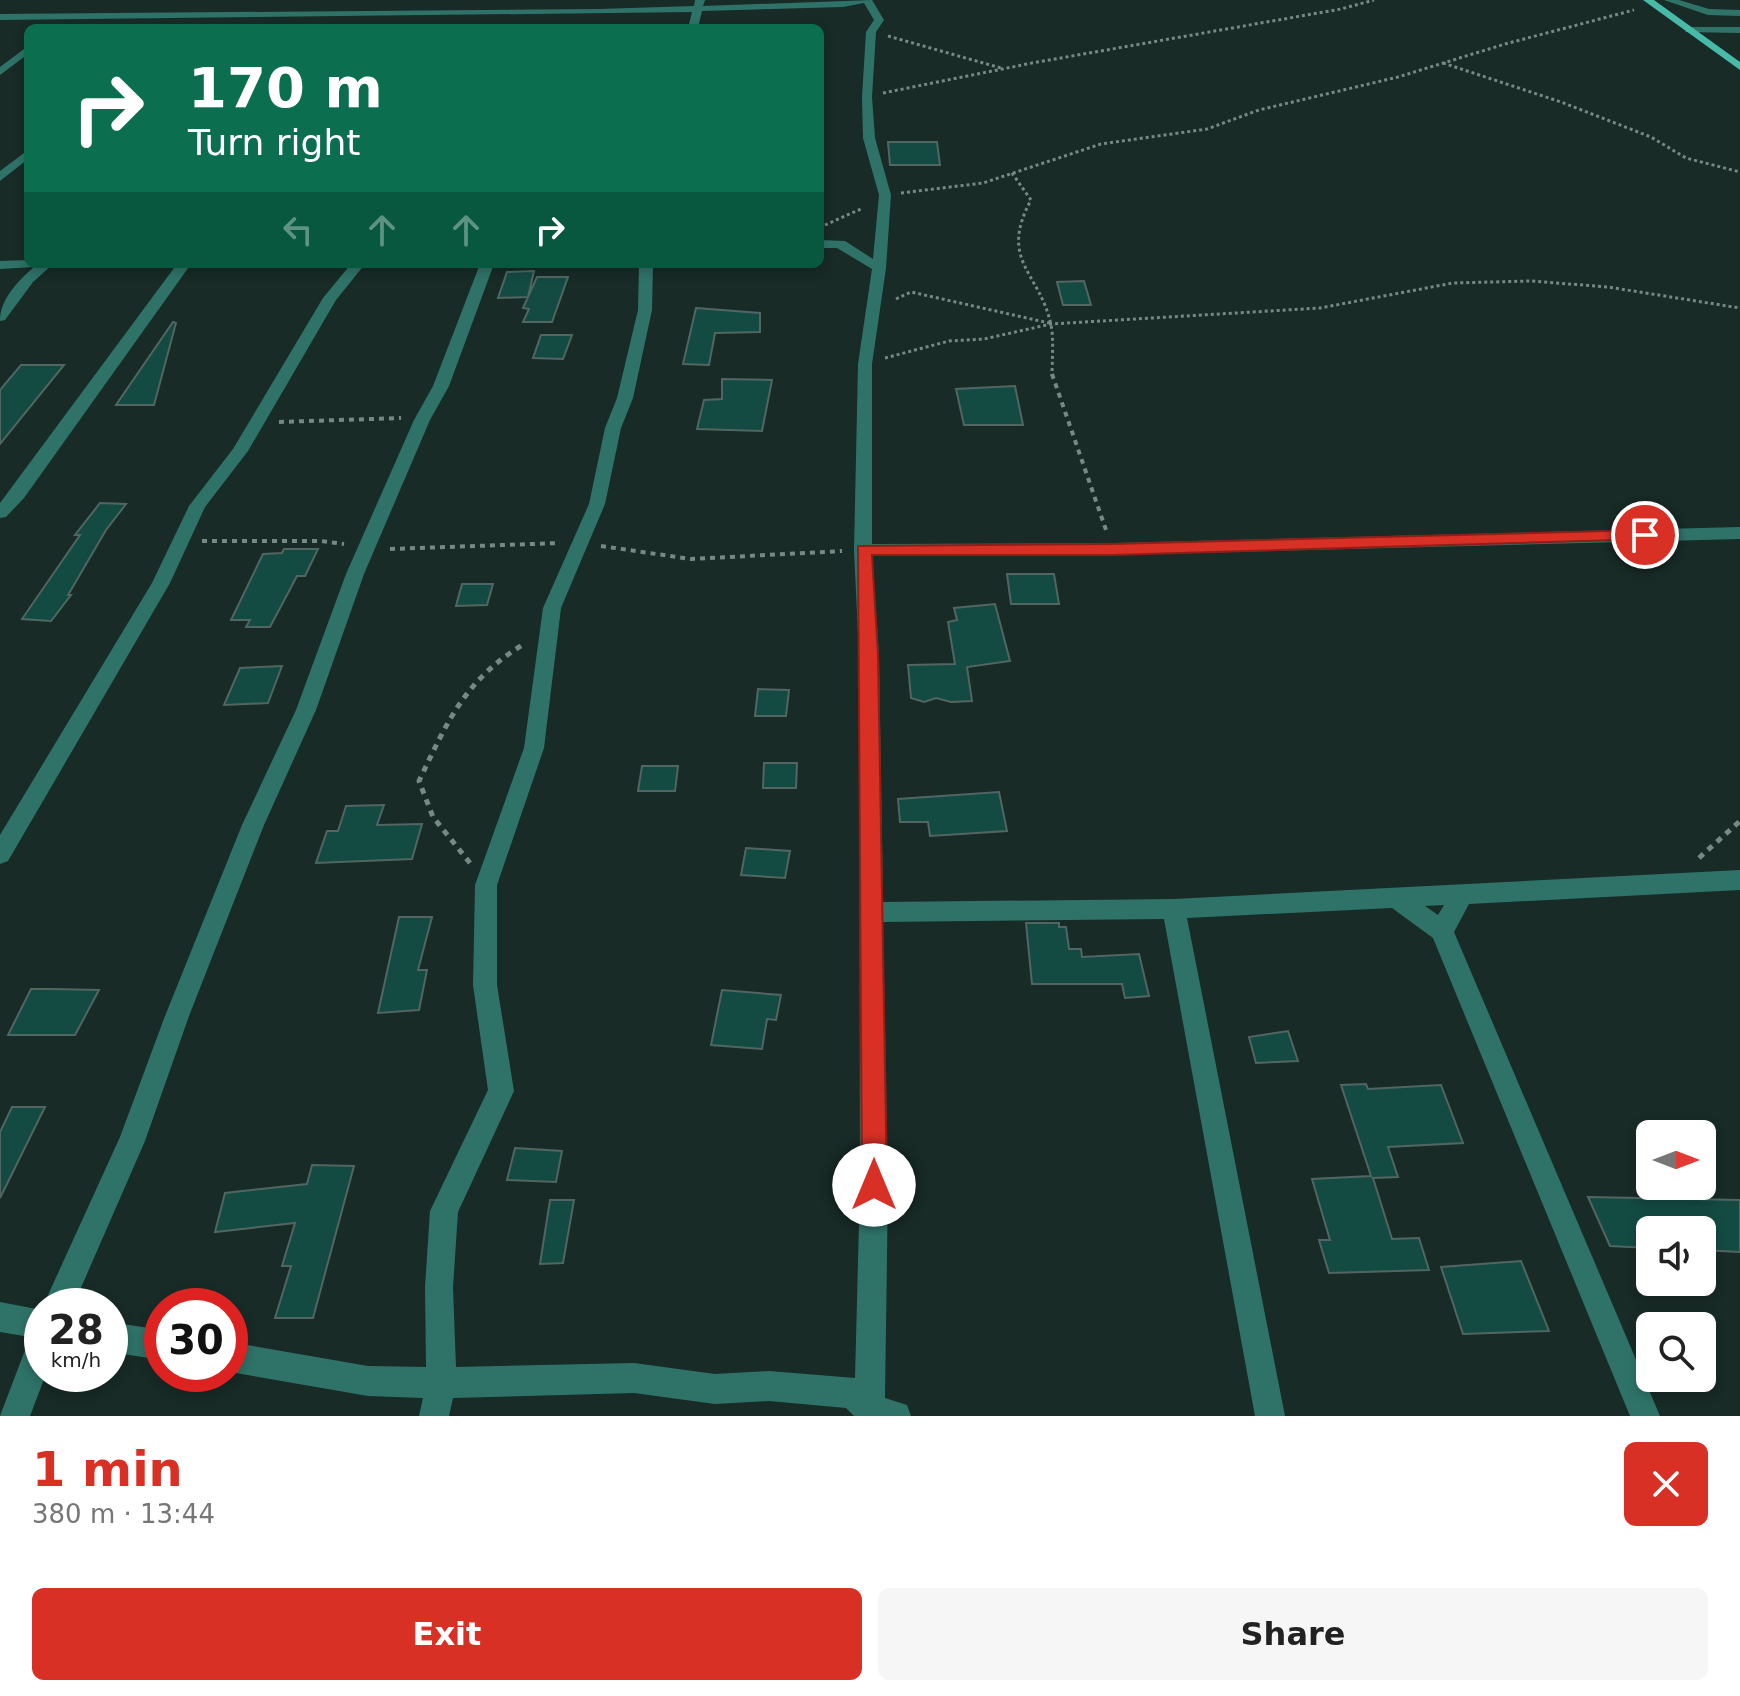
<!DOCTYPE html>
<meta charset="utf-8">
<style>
:root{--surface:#fff;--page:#f6f6f6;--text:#222;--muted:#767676;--accent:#d93025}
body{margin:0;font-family:"DejaVu Sans",sans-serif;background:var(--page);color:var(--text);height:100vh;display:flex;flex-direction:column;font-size:30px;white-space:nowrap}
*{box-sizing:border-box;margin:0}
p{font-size:26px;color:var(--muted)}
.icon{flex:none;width:44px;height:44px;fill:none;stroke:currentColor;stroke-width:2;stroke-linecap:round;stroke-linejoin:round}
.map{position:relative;height:1416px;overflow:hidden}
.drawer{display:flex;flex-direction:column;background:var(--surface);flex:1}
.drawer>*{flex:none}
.hud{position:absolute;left:24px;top:24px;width:800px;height:244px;border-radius:12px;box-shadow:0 4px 12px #0003;background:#0b6e4f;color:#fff;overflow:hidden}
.needle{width:52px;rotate:90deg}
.buttons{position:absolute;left:1636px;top:1120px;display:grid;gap:16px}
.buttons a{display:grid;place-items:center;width:80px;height:80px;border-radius:12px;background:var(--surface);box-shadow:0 4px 12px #0003;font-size:40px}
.speed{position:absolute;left:24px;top:1288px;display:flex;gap:16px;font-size:40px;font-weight:700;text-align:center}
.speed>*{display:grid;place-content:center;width:104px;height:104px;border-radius:50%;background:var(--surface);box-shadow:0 4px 12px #0003;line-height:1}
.speed small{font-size:20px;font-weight:400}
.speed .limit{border:12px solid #d22;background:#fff;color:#111}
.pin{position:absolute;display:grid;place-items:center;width:68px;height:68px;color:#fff;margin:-34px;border:4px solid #fff;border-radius:50%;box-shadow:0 2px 8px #0007}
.me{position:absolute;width:88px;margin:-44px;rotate:0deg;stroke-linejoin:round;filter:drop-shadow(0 0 6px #0008)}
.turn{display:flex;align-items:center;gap:28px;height:168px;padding:0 32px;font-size:36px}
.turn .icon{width:104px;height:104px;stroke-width:2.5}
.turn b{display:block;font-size:56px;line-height:68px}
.lanes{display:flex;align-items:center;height:76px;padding:0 32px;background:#0003;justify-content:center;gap:40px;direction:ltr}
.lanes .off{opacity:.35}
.round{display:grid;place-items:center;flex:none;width:84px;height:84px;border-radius:12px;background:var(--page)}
.head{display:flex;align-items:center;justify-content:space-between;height:136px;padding:0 32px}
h1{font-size:48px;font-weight:600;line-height:60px;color:var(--accent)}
.primary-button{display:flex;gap:16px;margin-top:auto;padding:16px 32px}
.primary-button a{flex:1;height:92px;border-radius:12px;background:var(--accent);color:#fff;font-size:32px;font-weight:600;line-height:92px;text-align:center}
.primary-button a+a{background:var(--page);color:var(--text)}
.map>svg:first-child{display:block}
</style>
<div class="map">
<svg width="1740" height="1416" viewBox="0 0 1740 1416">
<rect width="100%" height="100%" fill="#182b27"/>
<path fill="#134a42" stroke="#516662" stroke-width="2" d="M888 142H937L940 165H890Z
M534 271 528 297 498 298 507 272Z
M537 277H568L552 322H523L529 309 523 308Z
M1084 281 1091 305H1063L1057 282Z
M696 308 760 313V332L715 333 709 365 683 364Z
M173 322 176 323 154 405H116Z
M541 335H572L563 359 533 358Z
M21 365H64L0 444V390Z
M722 379 772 380 762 431 697 429 704 400 722 399Z
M1015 386 1023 425H964L956 389Z
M100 503 126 504 106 530 68 595H71L51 621 22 619 80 535H75Z
M284 549H318L305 576H297L270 627H246L250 620H231L263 554 282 553Z
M1007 574H1054L1059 604H1011Z
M462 584H493L487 605 456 606Z
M995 604 1010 661 967 667 972 701 951 702 936 698 924 702 911 698 908 665 955 664 948 622 957 620 954 608Z
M282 666 268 703 224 705 240 668Z
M758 689 789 690 786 716H755Z
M764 763H797L796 788H763Z
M642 766H678L675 791H638Z
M999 792 1007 831 930 836 928 822H900L898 799Z
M384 805 377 825 422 824 412 859 316 863 327 831H338L346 806Z
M746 848 790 851 785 878 741 875Z
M399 917H432L418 970H427L419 1010 378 1013Z
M1026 923H1059V927H1066L1069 949H1081L1082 957 1139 954 1149 996 1125 998 1122 984H1032Z
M31 989H51L99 990 75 1035H8Z
M722 990 781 995 776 1020 767 1019 762 1049 711 1045Z
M1288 1031 1298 1061 1256 1063 1249 1037Z
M1366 1084 1368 1089 1441 1085 1463 1143 1388 1147 1398 1177 1373 1178 1392 1239 1419 1238 1429 1270 1329 1273 1319 1240H1330L1312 1179 1371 1176 1341 1085Z
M12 1107H45L0 1198V1132Z
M515 1148 562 1151 556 1182 507 1180Z
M312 1165 354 1166 313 1318H275L291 1266H282L295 1223 215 1232 225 1193 307 1184Z
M1588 1197 1740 1200V1252L1702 1250V1230H1650V1248L1610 1246Z
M550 1200H574L563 1263 540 1264Z
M1521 1261 1549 1331 1463 1334 1441 1267Z"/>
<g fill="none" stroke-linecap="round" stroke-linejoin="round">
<path stroke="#788884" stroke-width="3" stroke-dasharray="3 3" stroke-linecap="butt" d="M888 36 1001 68
M1443 63 1561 102 1651 137 1686 158 1740 172
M883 93 1032 63 1341 9 1374 0
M1012 173 1031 200C998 261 1040 272 1051 325 1054 340 1052 360 1052 376
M901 193 983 183 1101 144 1207 129 1259 110 1398 77 1505 44 1634 10
M825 225 863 208
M896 299 911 292 1049 323
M885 358 949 341 984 339 1051 324 1320 308 1453 283 1531 281 1608 287 1740 308"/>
<path stroke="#788884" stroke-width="4" stroke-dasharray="5 5" stroke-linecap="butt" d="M1052 374 1106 530
M279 422 401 418
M202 541H321L344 544
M601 546 691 559 842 551
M390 549 560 543"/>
<path stroke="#788884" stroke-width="5" stroke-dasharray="6 6" stroke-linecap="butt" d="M1699 858 1740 821
M470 863 433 817 419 781C448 720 466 678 526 643"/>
<path fill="#2f7368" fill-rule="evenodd" d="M695 0H705L703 6 872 0 884 20 876 32 872 97 875 138 891 195 886 268 872 364V544L1113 543 1740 527V539L1113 555 872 556 879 655 883 902 1174 899 1740 870V890L1469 904 1454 932 1660 1416H1630L1433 938 1392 908 1187 918 1285 1416H1255L1164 919 883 922 888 1185 885 1398 907 1405 911 1416H854L846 1408 769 1401 715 1404 634 1393 453 1398 449 1416H419L423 1398 368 1396 230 1372V1342L368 1366 426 1367 425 1287 430 1211 488 1090 473 985 475 885 524 748 543 608 589 504 605 428 617 398 638 310 639 264H653L652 310 633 398 621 428 605 504 561 608 544 748 497 885V985L514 1091 458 1212 453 1287 456 1367 634 1363 715 1374 769 1371 855 1378 860 1185 859 655 854 550 858 364 872 269 837 248H820V240L845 241 873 259 879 195 863 138 862 97 866 32 874 20 864 3 843 7 702 11 698 28H688L692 12 0 20V14L599 9 694 6ZM1444 905 1438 915 1425 906Z
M1664 0H1679L1709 9 1740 10V16L1708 15Z
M1688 27H1740V33L1685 32Z
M28 46V54L0 75V67Z
M28 150V159L0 181V171Z
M28 260V264H37L35 267 53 264 33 282 5 320 0 321C0 299 18 281 34 267L0 269V261Z
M177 264H191L24 498 6 517 0 518V503Z
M351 264H365L336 300 248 451 205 507 170 583 8 861 0 864V835L152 583 189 506 233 449 323 298Z
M480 264H494L449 386 430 420 364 574 316 710 264 825 189 1016 145 1141 73 1306H43L120 1137 165 1016 242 825 296 710 346 574 414 420 433 386Z
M0 1302 42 1310V1374H46L30 1416H0L30 1337 0 1332Z
M110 1322 162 1330V1360L110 1352Z"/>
<path fill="#47baa8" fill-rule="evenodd" d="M1643 0H1654L1740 62V70Z"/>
</g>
<path fill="#d93025" stroke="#8d1f18" stroke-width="2" d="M1645 530 1651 532V539L1113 555H872L878 655 887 1185 883 1194 874 1198 865 1194 862 1185 858 546 1113 544Z"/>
</svg>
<div class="buttons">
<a><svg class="needle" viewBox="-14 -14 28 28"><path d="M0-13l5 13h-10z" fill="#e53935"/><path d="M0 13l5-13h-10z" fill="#767676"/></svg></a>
<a><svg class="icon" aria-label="sound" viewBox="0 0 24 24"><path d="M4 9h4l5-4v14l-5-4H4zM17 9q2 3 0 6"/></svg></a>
<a><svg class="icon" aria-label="search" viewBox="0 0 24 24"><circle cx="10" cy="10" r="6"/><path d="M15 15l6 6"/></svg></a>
</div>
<div class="speed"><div>28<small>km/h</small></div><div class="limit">30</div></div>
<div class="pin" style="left:1645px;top:535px;background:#d93025"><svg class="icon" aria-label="arrive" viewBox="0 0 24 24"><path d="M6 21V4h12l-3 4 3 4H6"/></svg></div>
<svg class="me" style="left:874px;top:1185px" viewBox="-20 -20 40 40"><circle r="19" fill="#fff"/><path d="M0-13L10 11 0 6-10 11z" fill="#d93025"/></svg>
<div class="hud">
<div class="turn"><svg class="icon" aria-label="right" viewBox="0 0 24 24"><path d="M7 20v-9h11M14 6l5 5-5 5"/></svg><div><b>170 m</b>Turn right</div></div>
<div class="lanes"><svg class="icon off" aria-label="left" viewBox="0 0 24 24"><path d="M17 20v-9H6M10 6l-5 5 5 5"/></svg><svg class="icon off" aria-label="ahead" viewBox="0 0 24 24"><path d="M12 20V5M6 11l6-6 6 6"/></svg><svg class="icon off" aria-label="ahead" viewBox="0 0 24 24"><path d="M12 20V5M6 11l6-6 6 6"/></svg><svg class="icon" aria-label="right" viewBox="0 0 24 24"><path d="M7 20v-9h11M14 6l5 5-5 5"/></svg></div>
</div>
</div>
<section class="drawer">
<div class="head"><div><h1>1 min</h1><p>380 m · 13:44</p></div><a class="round" style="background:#d93025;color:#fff"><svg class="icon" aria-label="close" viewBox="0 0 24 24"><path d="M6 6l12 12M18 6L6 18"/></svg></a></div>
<div class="primary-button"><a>Exit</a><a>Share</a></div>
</section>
